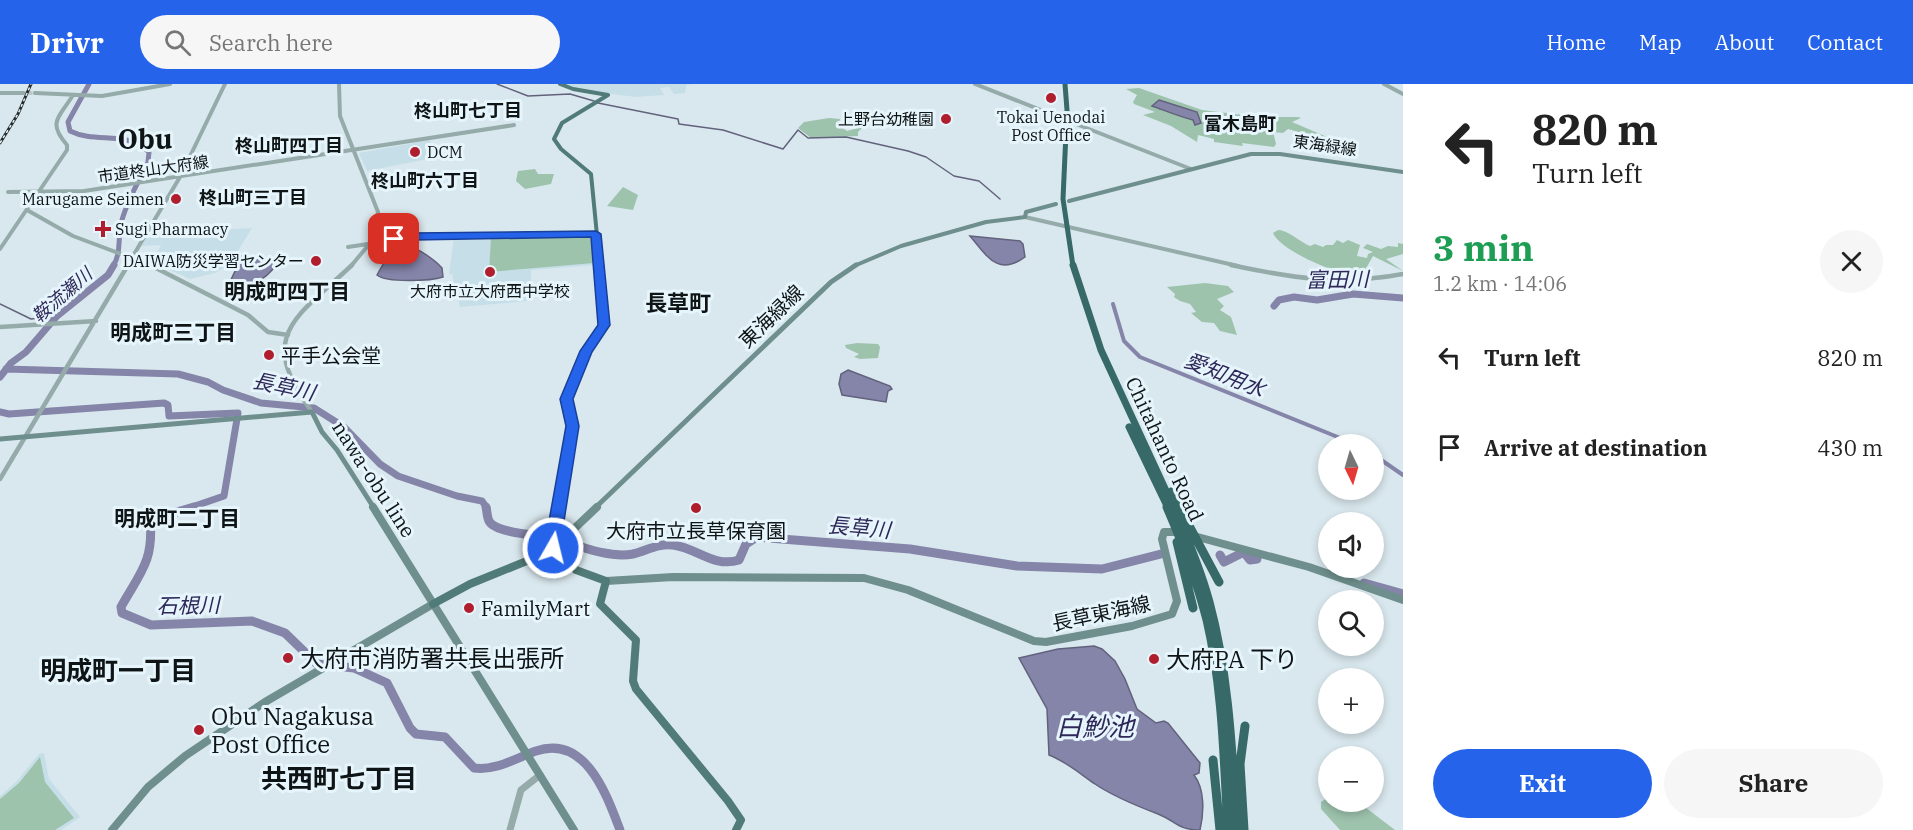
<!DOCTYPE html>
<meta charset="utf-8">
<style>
:root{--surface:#fff;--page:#f6f6f6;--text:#222;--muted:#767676;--accent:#2563eb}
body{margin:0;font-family:"IBM Plex Serif","Noto Sans JP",serif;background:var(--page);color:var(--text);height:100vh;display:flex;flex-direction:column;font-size:22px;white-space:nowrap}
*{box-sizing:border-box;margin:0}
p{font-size:20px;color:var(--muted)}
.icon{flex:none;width:33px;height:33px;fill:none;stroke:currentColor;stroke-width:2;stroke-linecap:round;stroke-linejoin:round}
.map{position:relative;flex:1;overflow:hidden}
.side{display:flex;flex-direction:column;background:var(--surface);width:510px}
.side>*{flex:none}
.guide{background:#fff;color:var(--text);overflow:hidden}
.needle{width:39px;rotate:175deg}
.tools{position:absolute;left:1318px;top:350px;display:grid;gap:12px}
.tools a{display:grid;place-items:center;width:66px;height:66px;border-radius:50%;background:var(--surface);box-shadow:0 3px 9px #0003;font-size:30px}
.pin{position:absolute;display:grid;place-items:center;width:51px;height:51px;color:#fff;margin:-26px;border-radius:12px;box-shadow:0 3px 9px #0006}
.me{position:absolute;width:66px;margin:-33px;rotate:8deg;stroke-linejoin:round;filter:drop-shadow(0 0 4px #0008)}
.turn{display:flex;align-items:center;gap:21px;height:126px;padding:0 30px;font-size:27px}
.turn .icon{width:78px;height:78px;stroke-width:2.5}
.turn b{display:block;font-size:42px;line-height:51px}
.round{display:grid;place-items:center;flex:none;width:63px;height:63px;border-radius:32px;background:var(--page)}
.summary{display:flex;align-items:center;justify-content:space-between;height:102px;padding:0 30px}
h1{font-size:36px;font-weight:700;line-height:45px;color:#1e9e55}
.cta{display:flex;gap:12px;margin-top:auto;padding:12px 30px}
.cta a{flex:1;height:69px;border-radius:36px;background:var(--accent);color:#fff;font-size:24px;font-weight:700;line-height:69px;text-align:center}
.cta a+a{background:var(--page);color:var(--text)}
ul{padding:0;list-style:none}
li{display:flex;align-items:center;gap:18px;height:90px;padding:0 30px}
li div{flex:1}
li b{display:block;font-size:22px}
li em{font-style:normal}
header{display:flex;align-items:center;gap:36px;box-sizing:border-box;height:84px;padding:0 30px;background:var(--accent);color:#fff}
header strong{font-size:28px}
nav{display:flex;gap:33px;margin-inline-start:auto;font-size:21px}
.search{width:420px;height:54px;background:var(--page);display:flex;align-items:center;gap:15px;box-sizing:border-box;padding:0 21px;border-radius:33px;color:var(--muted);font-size:22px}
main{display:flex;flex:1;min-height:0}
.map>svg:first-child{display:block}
</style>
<header>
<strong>Drivr</strong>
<div class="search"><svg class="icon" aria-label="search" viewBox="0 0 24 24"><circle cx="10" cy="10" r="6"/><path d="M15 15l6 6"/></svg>Search here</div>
<nav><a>Home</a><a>Map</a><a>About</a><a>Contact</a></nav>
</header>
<main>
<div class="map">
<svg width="1403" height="746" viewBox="0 0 1403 746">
<rect width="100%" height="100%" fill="#d9e8ee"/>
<path fill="#c6dee7" d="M562 0H693L686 1 685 9 674 10 669 3 660 4 664 11 636 13 573 5Z
M430 56 433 74 367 87 359 69Z
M252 144 230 180 215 189 190 195 146 175 158 167 161 161 141 162 149 150Z
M593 152 596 181 531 186V214L527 217 460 223 452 190H449L454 153Z
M44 669 49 695 80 733 61 746H0V712L16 698 39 670Z"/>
<path fill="#9dc3ad" d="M1139 4 1202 26 1260 33H1298L1301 34 1292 38 1327 53H1316L1288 45 1283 49 1273 48 1276 60 1274 63 1242 59 1243 62 1214 58V55L1198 51 1197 58 1171 42 1143 31 1155 28 1134 20 1133 18 1137 11 1126 5Z
M829 34 840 35 838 41 847 47 858 44V40L854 39 847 44 848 36 867 39 858 48V52L811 54 798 44 804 38Z
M535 85 538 90H554L551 100 525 105 516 97 518 87Z
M623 103 638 111 633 126 607 122Z
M1278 146C1288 146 1300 158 1310 162L1315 160 1323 163 1326 161H1333L1337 156 1343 159 1348 156 1360 161 1357 172 1367 174 1368 170 1373 168 1363 164 1367 160 1381 165 1388 162 1398 163V159L1403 160V170L1386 175 1403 187 1373 172 1364 188C1356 187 1340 188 1334 186 1320 182 1279 164 1273 149Z
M592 153 594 179 489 188 491 154Z
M1205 199 1228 202 1234 208 1217 215 1224 222 1220 226 1231 233 1237 251 1220 247 1214 239 1202 238 1191 229 1196 228 1190 220 1180 217 1174 213 1175 210 1167 203Z
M857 259 878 260 880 263 878 274 860 275 854 273 859 270 846 264 845 261Z
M40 673 45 698 74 734 55 746H0V715L19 699Z
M1329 713V717H1357L1395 746H1340L1321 725V718Z"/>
<path fill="#8584a9" stroke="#62627d" stroke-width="1.5" d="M1159 16 1197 28 1201 39 1195 41 1193 36C1178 32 1166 27 1152 22Z
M970 152 1020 157 1023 160 1025 173C998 193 987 172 970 152Z
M399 158C413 161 433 174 442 184L443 193C431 197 386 199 377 191L394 161Z
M243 170 277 180C262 200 254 200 229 200Z
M848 286 890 302 892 305 888 307 886 318 842 311 839 300 841 290Z
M1094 562 1102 565 1115 577 1125 595 1137 625 1156 639 1164 637 1168 639 1200 679 1199 689 1194 691C1205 705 1204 729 1200 746 1178 746 1176 737 1158 730 1137 722 1114 713 1095 700 1079 689 1067 678 1049 671L1047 625 1019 574 1058 565Z"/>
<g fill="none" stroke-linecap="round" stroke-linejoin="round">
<path stroke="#62627d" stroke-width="1.5" d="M497 0 528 12 570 10 594 17
M598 19 678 35 679 40 723 46 783 65 798 46 808 54 846 53 908 67 926 73 954 92 979 97 1000 115
M0 220 31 235 57 232"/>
<path stroke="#8584a9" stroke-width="4" d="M1113 220 1124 257 1140 273 1355 360
M1374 371 1403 391"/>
<path stroke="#8584a9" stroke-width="5" d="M89 0 68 38 70 47C96 60 127 46 149 68L148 78C139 97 128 115 122 136 117 152 122 169 113 182"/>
<path stroke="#8584a9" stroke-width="7" d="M1274 222 1279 216 1294 213 1317 216 1353 210 1403 214
M6 285 178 290 208 298 223 306 261 319 314 324 344 343 380 380 398 392 457 412 482 417 487 424
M0 293 11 279 26 268 57 232 108 191 114 181
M0 328 9 330 164 319 168 321 169 332 238 329 224 412 189 424"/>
<path stroke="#8584a9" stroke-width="9" d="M194 423 150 436C154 477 140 489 121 523L122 529 151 541 252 537 285 549 317 580 354 584 387 599 410 644 416 650 445 653 474 684C496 687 516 674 536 667 586 650 607 712 620 746
M486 423C487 427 487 433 489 437 495 449 536 451 549 453
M569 459C587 465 613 474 633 470 646 467 658 459 673 461 697 464 714 484 739 476L746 460 757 453 910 465 1017 482 1102 485 1161 470
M1220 471 1224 478 1244 468 1250 476 1257 475
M1364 499 1403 510"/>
<path stroke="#bbc8ce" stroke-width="4" stroke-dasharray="4 1.5" stroke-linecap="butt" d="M23 9H35"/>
<path stroke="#95abaa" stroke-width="4" d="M339 0 340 32 378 128 371 158 351 182
M975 0 1061 34
M1384 0 1403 10
M0 9H23
M35 9 102 12 170 0
M1071 38 1191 85
M8 108 84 107 514 41
M27 126 73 152 153 182
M1025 133 1238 182
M348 163 414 153 596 150
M0 165 67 66V61C47 38 59 34 73 11
M127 182 180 93 225 0"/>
<path stroke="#95abaa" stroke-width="4.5" d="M150 181 248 231 268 248 288 251
M1231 181C1292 194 1340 202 1403 190
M0 243 96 237
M312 328C255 251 296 234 352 181
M0 395 128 181"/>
<path stroke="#95abaa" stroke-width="7" d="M510 746 521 706 540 691"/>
<path stroke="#6e8f8d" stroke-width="4" d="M1069 117 1251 70H1280L1403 88
M854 182 901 162 986 138 1025 133 1026 128 1056 120"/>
<path stroke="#6e8f8d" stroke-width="5" d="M0 355 312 328 322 348 337 366 374 424
M595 424 831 198 856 181"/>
<path stroke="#6e8f8d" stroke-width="8" d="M373 423 574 746
M1194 452 1309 483 1403 516
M559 459 597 423
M606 497 673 493 864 494 908 506 1034 557 1046 558 1132 542 1172 530 1177 517 1162 455 1164 448H1179
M112 746 148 703 185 672 265 618 433 520"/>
<path stroke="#517b78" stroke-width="4" d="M560 0 573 5 608 11
M600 182 591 90 561 65 554 55 562 39 608 11"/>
<path stroke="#517b78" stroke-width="5" d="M558 424 572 342 566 315 586 267 602 246 605 235 600 181"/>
<path stroke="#517b78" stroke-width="8" d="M553 464 576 486 606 497 600 520 636 556 633 597 636 605 728 717 741 736 736 746
M433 520 470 500 539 472 559 459 556 437 558 423"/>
<path stroke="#366967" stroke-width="5" d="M1065 0 1067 26 1063 115 1073 182"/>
<path stroke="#366967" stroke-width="7" d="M1073 181 1101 266 1174 424
M1129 343 1168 424
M1171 407 1180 424"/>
<path stroke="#366967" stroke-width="9" d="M1167 423C1183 460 1197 497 1207 536 1223 604 1224 676 1228 746
M1173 423C1187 454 1200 485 1209 518 1229 592 1232 670 1237 746
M1179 423 1219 498
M1177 458 1193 524
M1213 676 1220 746
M1244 746 1240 680 1245 642"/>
<g stroke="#272d2f" stroke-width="3">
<path id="rail" d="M0 59 18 30 31 0"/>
</g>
<use href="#rail" stroke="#e6f5fb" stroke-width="1.5" stroke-dasharray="3" stroke-linecap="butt"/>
</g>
<path fill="#2563eb" stroke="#184099" stroke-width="1.5" d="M596 147 601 150 610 241 592 268 573 315 579 342 564 437 566 459C562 467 556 472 547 469L545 464 551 456 549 437 566 342 560 315 580 267 598 241 591 153 414 156 394 159 389 155 394 152 414 149Z"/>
<g fill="#b01d2d" stroke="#e6f5fb" stroke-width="2">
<circle cx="1051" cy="14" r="6"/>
<circle cx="946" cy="35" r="6"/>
<circle cx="415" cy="68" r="6"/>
<circle cx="176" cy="115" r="6"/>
<path d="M100 136h6v6h6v6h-6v6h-6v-6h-6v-6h6z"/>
<circle cx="316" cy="177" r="6"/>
<circle cx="490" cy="188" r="6"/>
<circle cx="269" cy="271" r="6"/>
<circle cx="696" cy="424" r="6"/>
<circle cx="469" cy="524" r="6"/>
<circle cx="288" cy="574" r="6"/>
<circle cx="1154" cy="575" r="6"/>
<circle cx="199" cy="646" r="6"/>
</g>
<g text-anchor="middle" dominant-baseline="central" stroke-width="6" stroke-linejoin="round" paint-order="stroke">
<g font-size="16" fill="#0f1416" stroke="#e6f5fb" text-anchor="end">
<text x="1051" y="33" text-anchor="middle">Tokai Uenodai<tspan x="1051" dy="18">Post Office</tspan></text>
<text x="934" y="35">上野台幼稚園</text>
<text x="427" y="68" text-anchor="start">DCM</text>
<text x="164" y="115">Marugame Seimen</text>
<text x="115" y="145" text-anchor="start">Sugi Pharmacy</text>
<text x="304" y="177">DAIWA防災学習センター</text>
<text x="490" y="207" text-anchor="middle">大府市立大府西中学校</text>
</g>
<g font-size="16" fill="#0f1416" stroke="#e6f5fb">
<text transform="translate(1325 61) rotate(8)">東海緑線</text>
<text transform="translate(153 85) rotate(-8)">市道柊山大府線</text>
</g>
<g font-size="18" font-weight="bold" fill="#0f1416" stroke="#e6f5fb">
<text x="468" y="26">柊山町七丁目</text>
<text x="289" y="61">柊山町四丁目</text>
<text x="425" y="96">柊山町六丁目</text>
<text x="253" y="113">柊山町三丁目</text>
</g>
<g font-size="18" font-weight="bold" fill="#0f1416" stroke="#e6f5fb">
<text x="1240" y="39">富木島町</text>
</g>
<g font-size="18" font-style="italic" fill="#2e2758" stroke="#e6f5fb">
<text transform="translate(62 211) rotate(-41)">鞍流瀬川</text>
</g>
<g font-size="20" fill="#0f1416" stroke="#e6f5fb">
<text transform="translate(771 232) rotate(-44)">東海緑線</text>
<text transform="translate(1165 365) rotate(65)">Chitahanto Road</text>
<text transform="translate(374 395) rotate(57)">nawa-obu line</text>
<text transform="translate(1101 529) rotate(-12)">長草東海線</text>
</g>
<g font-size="20" fill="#0f1416" stroke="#e6f5fb" text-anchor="start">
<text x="281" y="271">平手公会堂</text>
<text x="696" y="446" text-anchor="middle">大府市立長草保育園</text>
<text x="481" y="524">FamilyMart</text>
</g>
<g font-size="21" font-style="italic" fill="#2e2758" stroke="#e6f5fb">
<text transform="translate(1337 195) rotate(-1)">富田川</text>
<text transform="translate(1225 290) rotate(22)">愛知用水</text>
<text transform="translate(284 302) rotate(12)">長草川</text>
<text transform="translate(859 443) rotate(5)">長草川</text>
<text transform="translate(188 521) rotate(-1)">石根川</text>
</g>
<g font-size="21" font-weight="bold" fill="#0f1416" stroke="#e6f5fb">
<text x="287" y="207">明成町四丁目</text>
<text x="173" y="248">明成町三丁目</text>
<text x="177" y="434">明成町二丁目</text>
</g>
<g font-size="22" font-weight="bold" fill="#0f1416" stroke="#e6f5fb">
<text x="678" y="218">長草町</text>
</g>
<g font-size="24" fill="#0f1416" stroke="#e6f5fb" text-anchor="start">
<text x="300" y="574">大府市消防署共長出張所</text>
<text x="1166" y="575">大府PA 下り</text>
<text x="211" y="632">Obu Nagakusa<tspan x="211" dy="28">Post Office</tspan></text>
</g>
<g font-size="26" font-weight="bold" fill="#0f1416" stroke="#e6f5fb">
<text x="118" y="586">明成町一丁目</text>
<text x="339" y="694">共西町七丁目</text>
</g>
<g font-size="26" font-style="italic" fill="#2e2758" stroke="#e6f5fb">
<text x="1095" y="642">白魦池</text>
</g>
<g font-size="27" font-weight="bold" fill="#0f1416" stroke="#e6f5fb">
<text x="145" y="54">Obu</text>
</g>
</g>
</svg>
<div class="tools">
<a><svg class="needle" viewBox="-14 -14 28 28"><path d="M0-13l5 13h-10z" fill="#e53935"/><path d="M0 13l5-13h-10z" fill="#767676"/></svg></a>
<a><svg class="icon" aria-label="sound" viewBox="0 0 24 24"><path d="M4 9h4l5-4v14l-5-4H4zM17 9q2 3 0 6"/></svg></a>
<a><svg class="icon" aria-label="search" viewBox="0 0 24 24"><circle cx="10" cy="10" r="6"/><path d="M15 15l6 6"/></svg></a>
<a>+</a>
<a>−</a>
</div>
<div class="pin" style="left:394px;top:155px;background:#d93025"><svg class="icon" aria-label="arrive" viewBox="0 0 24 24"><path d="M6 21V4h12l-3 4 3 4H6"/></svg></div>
<svg class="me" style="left:553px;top:464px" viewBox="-20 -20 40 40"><circle r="17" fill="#2563eb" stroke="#fff" stroke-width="3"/><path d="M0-11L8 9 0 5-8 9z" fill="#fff"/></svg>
</div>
<section class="side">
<div class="guide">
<div class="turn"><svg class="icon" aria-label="left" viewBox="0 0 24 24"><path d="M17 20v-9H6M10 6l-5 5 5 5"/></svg><div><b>820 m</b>Turn left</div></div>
</div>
<div class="summary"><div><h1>3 min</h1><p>1.2 km · 14:06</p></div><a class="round"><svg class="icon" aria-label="close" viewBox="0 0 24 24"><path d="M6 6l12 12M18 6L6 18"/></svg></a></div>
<ul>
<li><svg class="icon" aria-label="left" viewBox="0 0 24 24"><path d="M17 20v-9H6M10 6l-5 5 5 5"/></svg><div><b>Turn left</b></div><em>820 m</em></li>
<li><svg class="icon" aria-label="arrive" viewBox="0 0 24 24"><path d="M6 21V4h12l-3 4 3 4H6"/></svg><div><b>Arrive at destination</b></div><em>430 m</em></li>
</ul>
<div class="cta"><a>Exit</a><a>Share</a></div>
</section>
</main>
